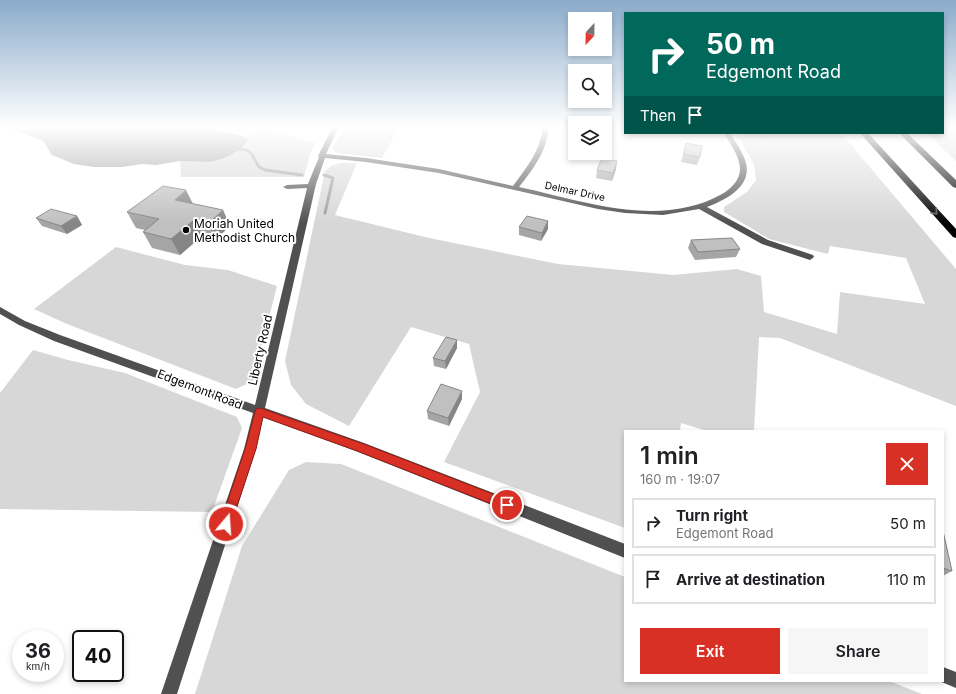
<!DOCTYPE html>
<meta charset="utf-8">
<style>
:root{--surface:#fff;--page:#f6f6f6;--text:#202124;--muted:#757577;--line:#e0e0e0;--accent:#d93025}
body{margin:0;font-family:Inter,sans-serif;background:var(--page);color:var(--text);height:100vh;display:flex;flex-direction:column;font-size:15px;white-space:nowrap}
*{box-sizing:border-box;margin:0}
p{font-size:13px;color:var(--muted)}
.icon{flex:none;width:22px;height:22px;fill:none;stroke:currentColor;stroke-width:2;stroke-linecap:round;stroke-linejoin:round}
.map{position:relative;flex:1;overflow:hidden}
.sheet{position:absolute;left:624px;top:430px;width:320px;height:252px;display:flex;flex-direction:column;background:var(--surface);border-radius:0px;box-shadow:0 2px 6px #0003}
.sheet>*{flex:none}
.guide{position:absolute;left:624px;top:12px;width:320px;height:122px;border-radius:0px;box-shadow:0 2px 6px #0003;background:#00695c;color:#fff;overflow:hidden}
.needle{width:26px;rotate:202deg}
.buttons{position:absolute;left:568px;top:12px;display:grid;gap:8px}
.buttons a{display:grid;place-items:center;width:44px;height:44px;border-radius:0px;background:var(--surface);box-shadow:0 2px 6px #0003;font-size:20px}
.speed{position:absolute;left:12px;top:630px;display:flex;gap:8px;font-size:20px;font-weight:700;text-align:center}
.speed>*{display:grid;place-content:center;width:52px;height:52px;border-radius:50%;background:var(--surface);box-shadow:0 2px 6px #0003;line-height:1}
.speed small{font-size:10px;font-weight:400}
.speed .limit{border:2px solid #111;border-radius:6px;background:#fff;color:#111}
.pin{position:absolute;display:grid;place-items:center;width:34px;height:34px;color:#fff;margin:-17px;border:2px solid #fff;border-radius:50%;box-shadow:0 1px 4px #0007}
.me{position:absolute;width:44px;margin:-22px;rotate:18deg;stroke-linejoin:round;filter:drop-shadow(0 0 3px #0008)}
.turn{display:flex;align-items:center;gap:14px;height:84px;padding:0 16px;font-size:18px}
.turn .icon{width:52px;height:52px;stroke-width:2.5}
.turn b{display:block;font-size:28px;line-height:34px}
.then{display:flex;align-items:center;height:38px;padding:0 16px;background:#0003;gap:8px;font-size:15px}
.round{display:grid;place-items:center;flex:none;width:42px;height:42px;border-radius:0px;background:var(--page)}
.head{display:flex;align-items:center;justify-content:space-between;height:68px;padding:0 16px}
h1{font-size:24px;font-weight:600;line-height:30px}
.button{display:flex;gap:8px;margin-top:auto;padding:8px 16px}
.button a{flex:1;height:46px;border-radius:0px;background:var(--accent);color:#fff;font-size:16px;font-weight:600;line-height:46px;text-align:center}
.button a+a{background:var(--page);color:var(--text)}
ul{padding:0;list-style:none}
li{display:flex;align-items:center;gap:12px;height:50px;margin:0 8px 6px;padding:0 8px;border:2px solid var(--line);border-radius:0px}
li div{flex:1}
li b{display:block;font-size:15px}
li em{font-style:normal}
.map>svg:first-child{display:block}
</style>
<div class="map">
<svg width="956" height="694" viewBox="0 0 956 694">
<rect width="100%" height="100%" fill="#fff"/>
<path fill="#d7d7d7" d="M345 126H400L382 158 337 153 332 149Z
M943 126H956V161L926 133H943Z
M267 130 315 143 310 154 304 177H181L180 161 211 162 249 139 245 136 251 132Z
M736 133H841L956 269V406L780 338 759 337 754 431H707L681 423 680 431H625V528L444 462 480 392 469 344 411 327 349 426 306 404 291 385 285 361 325 171 331 166 341 163H357L335 215 429 238 558 264 673 275 737 269 761 276 764 312 837 334 840 292 925 304 906 258 830 246 828 254 769 239 724 212V207L747 192 756 180 754 164Z
M116 247 185 265 228 270 277 286 253 381 236 389 67 324 34 309Z
M33 350 68 360 125 373 237 417 242 428 212 512 0 509V393Z
M306 462 341 464 625 577V681H889L922 694H195L242 546 289 470Z"/>
<path fill="#9e9e9e" d="M10 126H204C216 131 240 133 249 139L239 150 227 157 211 162 180 161 156 165 142 164 122 167H94L74 164 52 155 43 141 12 129Z"/>
<g fill="none" stroke-linecap="round" stroke-linejoin="round">
<path stroke="#9e9e9e" stroke-width="3" d="M234 148 246 150 251 153 259 167 265 170 302 175
M324 175 333 178 325 213"/>
<path fill="#505050" fill-rule="evenodd" d="M333 126H339L326 154 366 158 439 169 513 186C527 167 541 150 543 126H549C547 151 534 168 519 187 583 201 660 229 722 194 731 189 740 180 740 169 740 156 730 144 724 133H730C736 143 743 152 746 163 752 187 725 200 707 207L768 240 813 255 814 257 810 260 762 244 699 209 663 215 625 213 598 209 439 173 366 162 325 158 316 184 265 408 364 443 625 544V558L356 451 263 417 256 449 177 694H161L244 449 253 413 54 341 19 325 0 314V307L25 321 60 335 255 405 307 188 287 189 283 187 287 185 308 184 319 157 318 156Z
M943 667 956 672V688L939 681H943Z"/>
<path fill="#000" fill-rule="evenodd" d="M860 133H868L956 229V238L953 237Z
M899 133H907L956 180V188L953 187Z"/>
</g>
<path fill="#a5a5a5" d="M605 126 610 137 608 144H605Z
M686 143 700 157 697 165 681 162Z
M616 169 612 181 596 178 597 170Z
M192 203 223 210 230 226 216 239 202 236 180 255 152 248 143 232 145 230 136 228 127 212Z
M77 216 82 225 67 234 42 226 36 218Z
M548 221V229L541 241 519 235V227Z
M691 240 740 249 736 257 695 260 688 248Z
M457 348 446 369 434 366 433 358Z
M462 391V399L449 426 428 419 427 411Z
M943 531 952 571 943 576Z"/>
<path fill="#868686" d="M617 161 616 169 612 181 613 173Z
M186 190 194 206 175 200Z
M223 210 230 226 216 239 209 223Z
M77 216 82 225 67 234 61 226Z
M194 220 202 236 180 255 171 239Z
M548 221V229L541 241 542 233Z
M457 340V348L446 369 445 361Z
M462 391V399L449 426 448 418Z"/>
<path fill="#c0c0c0" stroke="#868686" d="M605 126H611L610 137H605Z
M686 143 702 146 700 157 684 154Z
M602 158 617 161 613 173 597 170Z
M163 186 186 190 175 200 223 210 209 223 194 220 171 239 143 232 159 219 127 212Z
M51 209 77 216 61 226 36 218Z
M527 216 548 221 542 233 519 227Z
M732 238 740 249 698 252 691 240Z
M446 337 457 340 445 361 433 358Z
M441 384 462 391 448 418 427 411Z
M943 531 952 571 943 568Z"/>
<defs><path id="oneway-chevron" d="M-2-3.5L2.5 0L-2 3.5" fill="none" stroke-width="1.6" stroke-linecap="round" stroke-linejoin="round"/></defs>
<use stroke="#595959" href="#oneway-chevron" transform="translate(935 212) rotate(48)"/>
<linearGradient id="sky" x2="0" y2="1"><stop stop-color="#8aabca"/><stop offset="0.57" stop-color="#fff"/><stop offset="1" stop-color="#fff" stop-opacity="0"/></linearGradient>
<rect width="956" height="223" fill="url(#sky)"/>
<path fill="#d93025" stroke="#8d1f18" d="M260 408 364 444 511 501 513 505 511 509 507 510 357 451 263 417 256 449 231 524 230 528 226 530 221 528 220 524 245 449 255 412 256 409Z"/>
<circle fill="#000" stroke="#fff" stroke-width="1.5" cx="186" cy="230" r="4"/>
<g text-anchor="middle" dominant-baseline="central" stroke-width="4" stroke-linejoin="round" paint-order="stroke">
<g font-size="10" fill="#000" stroke="#fff">
<text transform="translate(575 191) rotate(12)">Delmar Drive</text>
</g>
<g font-size="12" fill="#000" stroke="#fff" text-anchor="start">
<text x="194" y="223">Moriah United<tspan x="194" dy="14">Methodist Church</tspan></text>
</g>
<g font-size="12" fill="#000" stroke="#fff">
<text transform="translate(260 350) rotate(-77)">Liberty Road</text>
<text transform="translate(200 389) rotate(21)">Edgemont Road</text>
</g>
</g>
</svg>
<div class="buttons">
<a><svg class="needle" viewBox="-14 -14 28 28"><path d="M0-13l5 13h-10z" fill="#e53935"/><path d="M0 13l5-13h-10z" fill="#757577"/></svg></a>
<a><svg class="icon" aria-label="search" viewBox="0 0 24 24"><circle cx="10" cy="10" r="6"/><path d="M15 15l6 6"/></svg></a>
<a><svg class="icon" aria-label="layers" viewBox="0 0 24 24"><path d="M12 4l9 5-9 5-9-5zM3 14l9 5 9-5"/></svg></a>
</div>
<div class="speed"><div>36<small>km/h</small></div><div class="limit">40</div></div>
<div class="pin" style="left:507px;top:505px;background:#d93025"><svg class="icon" aria-label="arrive" viewBox="0 0 24 24"><path d="M6 21V4h12l-3 4 3 4H6"/></svg></div>
<svg class="me" style="left:226px;top:524px" viewBox="-20 -20 40 40"><circle r="17" fill="#d93025" stroke="#fff" stroke-width="3"/><path d="M0-11L8 9 0 5-8 9z" fill="#fff"/></svg>
<div class="guide">
<div class="turn"><svg class="icon" aria-label="right" viewBox="0 0 24 24"><path d="M7 20v-9h11M14 6l5 5-5 5"/></svg><div><b>50 m</b>Edgemont Road</div></div>
<div class="then">Then<svg class="icon" aria-label="arrive" viewBox="0 0 24 24"><path d="M6 21V4h12l-3 4 3 4H6"/></svg></div>
</div>
<section class="sheet">
<div class="head"><div><h1>1 min</h1><p>160 m · 19:07</p></div><a class="round" style="background:#d93025;color:#fff"><svg class="icon" aria-label="close" viewBox="0 0 24 24"><path d="M6 6l12 12M18 6L6 18"/></svg></a></div>
<ul>
<li><svg class="icon" aria-label="right" viewBox="0 0 24 24"><path d="M7 20v-9h11M14 6l5 5-5 5"/></svg><div><b>Turn right</b><p>Edgemont Road</p></div><em>50 m</em></li>
<li><svg class="icon" aria-label="arrive" viewBox="0 0 24 24"><path d="M6 21V4h12l-3 4 3 4H6"/></svg><div><b>Arrive at destination</b></div><em>110 m</em></li>
</ul>
<div class="button"><a>Exit</a><a>Share</a></div>
</section>
</div>
